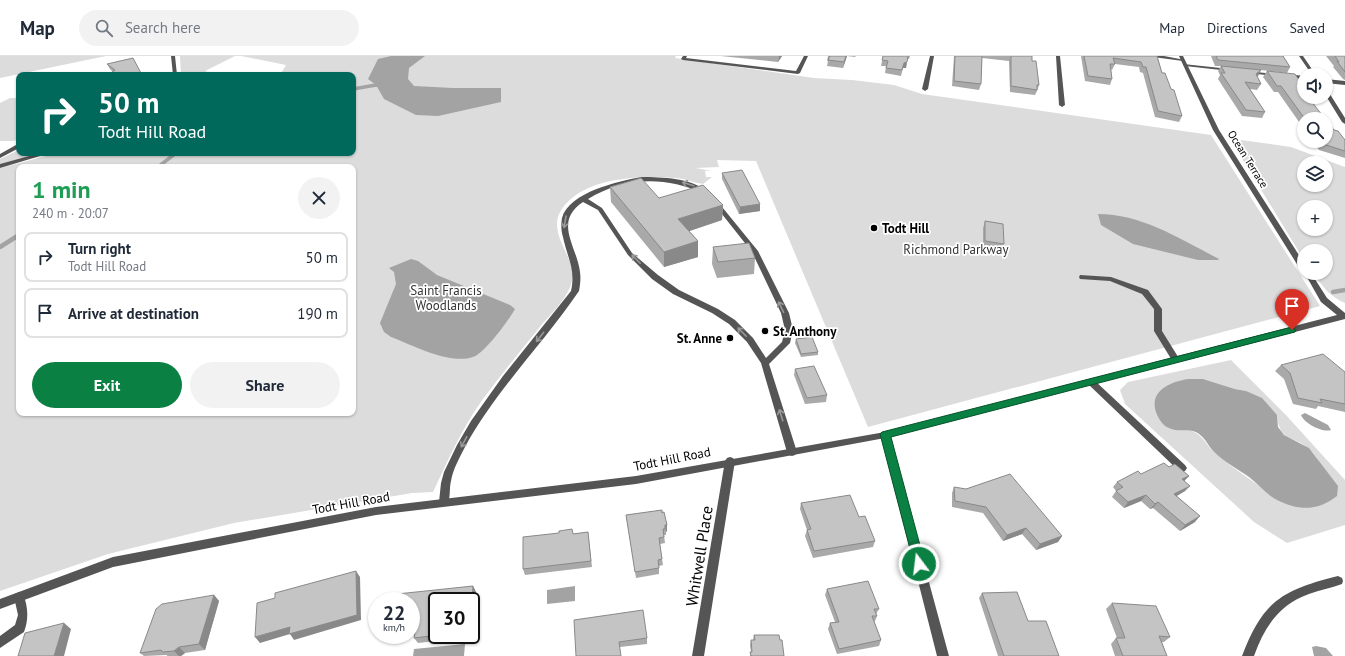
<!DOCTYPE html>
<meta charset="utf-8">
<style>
:root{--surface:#fff;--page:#f2f2f3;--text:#1f2937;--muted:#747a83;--line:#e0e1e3;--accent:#0b8043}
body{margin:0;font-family:"PT Sans",sans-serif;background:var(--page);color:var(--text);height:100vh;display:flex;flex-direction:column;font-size:15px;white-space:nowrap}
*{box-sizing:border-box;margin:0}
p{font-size:13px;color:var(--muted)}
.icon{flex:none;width:22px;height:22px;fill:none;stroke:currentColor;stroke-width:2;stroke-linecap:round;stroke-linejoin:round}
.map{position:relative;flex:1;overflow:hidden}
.drawer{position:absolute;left:16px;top:108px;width:340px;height:252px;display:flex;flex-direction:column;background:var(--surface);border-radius:8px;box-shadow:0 1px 3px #0004}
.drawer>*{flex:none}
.guide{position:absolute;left:16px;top:16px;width:340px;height:84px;border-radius:8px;box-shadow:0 1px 3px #0004;background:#00695c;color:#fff;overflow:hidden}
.fabs{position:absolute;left:1297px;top:12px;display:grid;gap:8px}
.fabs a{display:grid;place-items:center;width:36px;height:36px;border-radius:50%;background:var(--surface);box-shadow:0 1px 3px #0004;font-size:20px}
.speed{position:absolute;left:368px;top:536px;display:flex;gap:8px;font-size:20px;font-weight:700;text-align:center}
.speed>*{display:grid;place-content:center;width:52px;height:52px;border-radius:50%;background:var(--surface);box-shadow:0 1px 3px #0004;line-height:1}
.speed small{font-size:10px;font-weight:400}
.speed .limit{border:2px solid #111;border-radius:6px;background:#fff;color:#111}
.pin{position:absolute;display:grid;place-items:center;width:34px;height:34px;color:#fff;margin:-41px -17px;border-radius:50% 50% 50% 0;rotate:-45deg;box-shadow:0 0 4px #0007}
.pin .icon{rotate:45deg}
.me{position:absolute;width:44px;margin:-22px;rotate:345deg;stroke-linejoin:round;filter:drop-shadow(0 0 3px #0008)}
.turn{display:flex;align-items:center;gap:14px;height:84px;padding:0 16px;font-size:18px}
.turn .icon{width:52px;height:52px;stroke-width:2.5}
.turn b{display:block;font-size:28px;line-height:34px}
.round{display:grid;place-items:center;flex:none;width:42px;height:42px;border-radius:21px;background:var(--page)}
.overview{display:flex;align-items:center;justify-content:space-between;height:68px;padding:0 16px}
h1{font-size:24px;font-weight:700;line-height:30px;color:#1e9e55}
.primary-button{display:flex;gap:8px;margin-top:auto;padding:8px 16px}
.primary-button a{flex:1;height:46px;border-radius:24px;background:var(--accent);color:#fff;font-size:16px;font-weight:700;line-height:46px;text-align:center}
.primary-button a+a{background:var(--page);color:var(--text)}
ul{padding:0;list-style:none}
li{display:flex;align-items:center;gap:12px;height:50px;margin:0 8px 6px;padding:0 8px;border:2px solid var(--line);border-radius:8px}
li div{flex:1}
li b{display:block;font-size:15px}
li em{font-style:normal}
header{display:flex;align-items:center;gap:24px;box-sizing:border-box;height:56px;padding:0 20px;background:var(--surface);border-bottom:1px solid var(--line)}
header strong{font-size:19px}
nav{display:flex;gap:22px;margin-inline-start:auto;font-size:14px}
.search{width:280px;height:36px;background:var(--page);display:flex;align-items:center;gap:10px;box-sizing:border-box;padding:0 14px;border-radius:22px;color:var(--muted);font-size:15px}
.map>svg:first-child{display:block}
</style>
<header>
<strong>Map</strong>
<div class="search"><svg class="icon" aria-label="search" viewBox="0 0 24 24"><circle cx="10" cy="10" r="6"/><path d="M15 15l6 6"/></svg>Search here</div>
<nav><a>Map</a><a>Directions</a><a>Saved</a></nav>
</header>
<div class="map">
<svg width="1345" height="600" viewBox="0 0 1345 600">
<rect width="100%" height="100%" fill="#fff"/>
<path fill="#dcdcdc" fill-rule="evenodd" d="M0 0H106L0 22Z
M180 0H235L205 15 216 19H181Z
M241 0H676L675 2 814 22 852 24 894 29 922 38 1211 79 1320 250 868 371 756 105 717 104 719 111 696 112 711 115H705L706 121H712L703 128C694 127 686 123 677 122 646 119 596 121 572 142 535 172 579 199 572 225 568 241 554 255 543 267 523 292 502 317 483 343 462 372 448 404 433 436L412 437 234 467 108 498 0 535V112L58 97H353V19H280L286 9ZM19 111H353V357H19Z
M10 42H19V83L14 85H0V47Z
M1241 84 1291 91 1345 111V247C1330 241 1322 230 1313 217H1326V195H1304V204L1238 96ZM1304 107H1326V129H1304ZM1304 151H1326V173H1304Z
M19 94V97H42L0 108V103Z
M1231 304 1285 358 1345 424V469L1287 487 1254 466 1125 348 1120 334 1128 326ZM1203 323 1235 333 1246 335 1277 359C1280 388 1293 378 1309 393 1313 396 1316 401 1319 405L1277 444C1257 427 1235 414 1215 397 1204 387 1205 380 1188 373Z"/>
<path fill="#a3a3a3" d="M391 0H425L409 12 408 23 414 30 453 32H501V46L438 60 416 59 384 43 376 29 368 23 378 3Z
M1098 158C1142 158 1180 183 1219 203L1218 204H1198L1133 188 1101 169Z
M411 203 418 205 437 219 510 249 515 253C509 264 484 298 473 301 450 309 412 289 391 281L384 276 380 267 396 228 394 216 389 212Z
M1188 323H1203L1235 333 1246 335 1262 342 1277 359 1278 371 1284 379 1309 392 1338 430 1337 440C1318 455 1299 455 1277 444 1267 439 1258 428 1249 421 1238 413 1224 406 1214 396 1209 391 1206 383 1199 378 1190 371 1179 377 1169 372 1163 370 1158 362 1156 356 1149 335 1170 326 1188 323Z
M1305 357 1328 369 1331 374C1322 377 1304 367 1301 359Z
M575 530V545L547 548V534Z
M465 588 464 600H413L414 593Z
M1316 590 1326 592 1333 600H1314L1312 591Z"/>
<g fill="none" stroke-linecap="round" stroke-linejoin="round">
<path stroke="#a3a3a3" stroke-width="3.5" d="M353 33 376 29 382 30
M158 111 176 97"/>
<path stroke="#a3a3a3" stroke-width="4.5" d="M0 191 19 179
M1333 236 1345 234"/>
<path fill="#555" fill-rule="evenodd" d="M16 89H19V92L0 102V98Z
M642 121C662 121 692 122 708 136L705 138 703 137C665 120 624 121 588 143L602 152 632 197 658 219 679 234 718 253 735 264 753 282 766 302 782 286 785 274 781 257 752 196 714 148V146H718L758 195 789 257 793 274 790 287 769 308 797 396 795 399 792 400 789 399 787 396 761 307 747 286 729 268 712 257 673 238 652 223 628 199 598 154 583 146C553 166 577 190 580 216 581 223 580 229 579 235 543 288 496 334 465 391 460 401 453 413 451 425 449 432 451 442 447 449L444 450 441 449 439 446 441 427 444 416 457 389 471 365 503 320 571 235C576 213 567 201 563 181 561 175 561 168 562 162 569 136 619 125 642 121Z
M1080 219 1111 221 1148 234 1162 253V275L1180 304 1179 306H1173L1154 275V253L1142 238 1110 225 1080 223 1079 221Z
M1091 323 1094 324 1185 409 1187 412 1185 415 1182 416 1179 415 1088 328 1087 326 1088 324Z
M19 536 23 538C28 550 29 563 24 576L0 592V580L15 569 18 559 14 541 15 538Z"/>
<path fill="#555" fill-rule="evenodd" d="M171 0H175L177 19H173Z
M683 0H687L686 2 796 15 804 0H808L800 17 798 18 683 4 681 3Z
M930 0H934L928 33 925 35 922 33Z
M1056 0H1060L1065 49 1062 51 1059 49Z
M1151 0H1164L1185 4 1183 5 1153 1Z
M1299 0H1303L1316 19H1312Z
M1183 8 1230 13 1232 14 1230 15 1185 10 1183 9Z
M1247 15 1275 18 1277 19 1275 20 1249 17 1247 16Z
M1287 18 1304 20V24L1285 21V19Z
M1326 23 1345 25V29L1326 27Z
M1326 34 1328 35 1345 62V68L1342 66 1326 40Z
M40 97H50L0 112V108Z
M885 376 888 377 889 379 949 600H937L881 379 882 377Z
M730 401 733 402 735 405 704 600H692L725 405 727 402Z
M1338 520 1342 522 1343 525 1342 528C1331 532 1320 534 1309 538 1279 548 1264 572 1254 600H1242C1263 545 1282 534 1338 520Z"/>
<path fill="#555" fill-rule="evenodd" d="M1179 0H1183L1219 74 1304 207V215L1300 213 1213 74Z
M1304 216 1311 217 1327 242 1345 257V263L885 382 636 428 376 459 113 511 0 553V543L113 501 376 451 636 420 885 376 1337 259 1321 246Z"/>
</g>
<path fill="#a9a9a9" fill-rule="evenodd" d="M721 0H782L778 6Z
M828 0H856L855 1 847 0 843 12 827 10 828 5H827Z
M883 0H910L909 3H907L906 12H903L901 20 885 17 886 10H881Z
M954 0H1032V5L1039 29 1037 35 1035 39 1010 36 1009 5 982 2 981 28 979 34 952 30Z
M1081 0H1157L1162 17 1171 33 1182 60 1179 66 1155 61 1143 17 1140 16 1139 11 1115 8 1112 14 1111 13 1112 23 1110 29 1085 25Z
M1211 0H1283L1290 11 1287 17 1251 13 1258 20 1257 21 1261 28 1257 34 1250 33 1265 56 1262 62 1242 60 1218 23 1220 19 1218 15 1221 10H1215Z
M1326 0H1345V24L1343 23 1333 11 1334 10Z
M107 8 142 19 113 16 110 13Z
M1267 15 1314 46 1313 48 1325 63H1304V73L1278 36H1274L1263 21Z
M1334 74 1345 84V102L1319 94 1312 85H1326Z
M722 117 760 155 739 158 722 123Z
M610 131 659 142 723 149 722 164 689 175 698 185V201L664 211 611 146Z
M985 165 1004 188 1001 194 983 191V172Z
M713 191 755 202 754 218 717 222 712 208Z
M796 283 818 296V299L801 301 795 287Z
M1281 309 1345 316V356L1318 350 1316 353 1293 348 1284 323 1275 315Z
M795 313 827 339 826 346 805 348 794 319Z
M1169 411 1189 420 1185 424V435L1177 440 1195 466 1180 475 1153 452 1150 453 1141 445 1124 452 1112 441 1116 435 1113 431 1117 426 1141 418Z
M954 431 1062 480 1058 486 1036 494 1022 478 1003 485 983 457 952 451V437Z
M801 447 859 461 875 485 873 491 813 502 805 480 807 474 800 453Z
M662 454 667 475 666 476V479H664L665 487 660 488 662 503 663 509 659 510V518L636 522 626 459Z
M588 476 592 511 525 519 523 513 573 478Z
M473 530 476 536 472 581 418 587 414 582 415 576H411V545ZM471 545V579H437Z
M827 533 879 553 876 558 877 560 875 565H874L881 584 879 590 837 598 828 573 830 567 835 566 825 539Z
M982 537 1028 565 1059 600H998L979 542Z
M214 539 219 545 205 594 185 597 181 600H167V599L144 600 140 597Z
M1112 547 1170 581 1164 586H1162L1167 600H1115L1111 588 1116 582H1117L1106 553Z
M574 564 647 582V588L620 591Z
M754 579 780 584 784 600H750L751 596 750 589 751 584H753Z"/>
<path fill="#898989" d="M779 0H782L778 6 779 1Z
M846 0H847L843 12 844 6Z
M907 6 906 12H902L904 7Z
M1261 14 1258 20 1252 24 1256 18Z
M760 148V155L739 158 740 151Z
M723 149 722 164 678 179V163Z
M698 185V201L664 211V196Z
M1189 420 1184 425 1182 423Z
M1190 430 1185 435 1169 444 1174 438Z
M1146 439 1141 445 1124 452 1128 446Z
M1158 446 1153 452 1150 453 1155 448Z
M1200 460 1195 466 1180 475 1185 469Z
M665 469H667V475L666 476Z
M1026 472 1022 478 1003 485 1007 479Z
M1062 480 1058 486 1036 494 1040 488Z
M356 515 360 521 361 564 294 584 290 578 260 587 255 581 290 571Z
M473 530 476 536 472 581 471 579V559Z
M214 539 219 545 205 594 199 588Z
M64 567 71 573 64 600H54Z
M179 591 185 597 181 600H179L174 595Z"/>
<path fill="#c4c4c4" stroke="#898989" d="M830 0H846L844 6 828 4Z
M883 0H908L907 6 904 7 902 14 886 12 888 5 882 4Z
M955 0H982L981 28 954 25Z
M1011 0H1032V5H1036L1039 29H1037V34L1011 30Z
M1084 0H1157L1162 17H1165L1171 33 1174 34 1182 60 1158 55 1146 11H1143L1141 6 1113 2 1115 8H1110L1112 23 1088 20Z
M1216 0H1283L1290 11 1218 4Z
M1335 0H1345V16L1337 5 1339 6Z
M133 2 142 19H108L115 14 107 8Z
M1221 10 1261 14 1256 18 1261 28 1245 26 1265 56 1246 54 1221 17H1225Z
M1267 15 1295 18 1304 31V41H1311L1314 46H1312L1325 63H1305L1281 30H1277Z
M1326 64 1334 74 1338 75 1345 84V95L1323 88 1321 85H1326Z
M742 114 760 148 740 151 722 117Z
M641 122 659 142 703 129 723 149 678 163 698 185 664 196 610 131Z
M985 165 1003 168 1004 188 985 185Z
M749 187 755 202 718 206 713 191Z
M812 281 818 296 801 298 796 283Z
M1323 298 1345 316V348L1320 343 1322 347 1298 342 1290 317 1281 309Z
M814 310 827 339 807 342 795 313Z
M1164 407 1169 411 1175 408 1189 420 1182 423 1190 430 1174 438 1200 460 1185 469 1158 446 1155 448 1146 439 1128 446 1116 435 1123 431 1117 426 1138 415 1141 418Z
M1010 418 1062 480 1040 488 1026 472 1007 479 986 451 955 445 954 431 966 433Z
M850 439 859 461 865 460 875 485 814 495 807 474 811 473 801 447Z
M662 454V457L664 456 667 469H665V473H663L664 481 659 482 662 503 658 504 659 512 635 516 626 459Z
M572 473 573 478 588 476 591 505 523 513V481L559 477V475Z
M356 515 357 559 289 578 290 571 255 581 257 547 275 542V537Z
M868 525 879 553H874L877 560H872L881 584 839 593 830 567 839 566 827 533Z
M473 530 471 559V545H437V579H439L414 582 416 570H411V545H396L397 538Z
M1017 536 1028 565H1046L1059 600H1004L982 537Z
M214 539 199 588 179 591 174 595 163 596 161 594 140 597 156 553 162 548Z
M1112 547 1156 550 1170 581 1159 580 1167 600H1123L1116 582H1125Z
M643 554 647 582 619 586 621 600H576L574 564Z
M64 567 54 600H18L25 577Z
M754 579H779L780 584H782L784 600H751L750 596H752L751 584H755Z"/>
<defs><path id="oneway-shaft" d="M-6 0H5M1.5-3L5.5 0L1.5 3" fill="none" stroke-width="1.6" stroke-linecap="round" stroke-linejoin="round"/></defs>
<g stroke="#999">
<use href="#oneway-shaft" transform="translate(688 128) rotate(-163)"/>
<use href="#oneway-shaft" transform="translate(565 166) rotate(100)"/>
<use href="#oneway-shaft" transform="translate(636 203) rotate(-135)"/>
<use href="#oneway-shaft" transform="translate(781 251) rotate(-116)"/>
<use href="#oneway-shaft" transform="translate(742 276) rotate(-135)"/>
<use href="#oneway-shaft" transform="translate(540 281) rotate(128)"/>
<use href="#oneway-shaft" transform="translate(781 359) rotate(-107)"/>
<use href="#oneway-shaft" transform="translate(464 386) rotate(118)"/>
</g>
<path fill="#0b8043" stroke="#07532c" d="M1292 271 1296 274 1295 276 891 381 925 508 923 512 919 513 915 512 880 378 882 376Z"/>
<g fill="#000" stroke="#fff" stroke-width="1.5">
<circle cx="874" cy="172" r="4"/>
<circle cx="765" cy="275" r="4"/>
<circle cx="730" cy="282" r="4"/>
</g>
<g text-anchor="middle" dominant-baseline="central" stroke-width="3.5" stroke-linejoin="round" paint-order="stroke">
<g font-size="11" fill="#000" stroke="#fff">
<text transform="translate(1248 103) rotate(58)">Ocean Terrace</text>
</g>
<g font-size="13" font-weight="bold" fill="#000" stroke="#fff" text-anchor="start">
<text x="882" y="172">Todt Hill</text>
<text x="773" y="275">St. Anthony</text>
<text x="722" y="282" text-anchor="end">St. Anne</text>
</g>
<g font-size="13" fill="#333" stroke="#fff">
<text x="956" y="193">Richmond Parkway</text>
<text x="446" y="234">Saint Francis<tspan x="446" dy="15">Woodlands</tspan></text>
</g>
<g font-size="13" fill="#000" stroke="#fff">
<text transform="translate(672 403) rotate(-11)">Todt Hill Road</text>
<text transform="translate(351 447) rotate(-10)">Todt Hill Road</text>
</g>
<g font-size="16" fill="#000" stroke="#fff">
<text transform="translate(699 500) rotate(-81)">Whitwell Place</text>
</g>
</g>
</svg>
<div class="fabs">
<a><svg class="icon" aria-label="sound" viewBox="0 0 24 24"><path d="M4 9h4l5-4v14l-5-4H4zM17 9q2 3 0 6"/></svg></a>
<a><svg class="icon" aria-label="search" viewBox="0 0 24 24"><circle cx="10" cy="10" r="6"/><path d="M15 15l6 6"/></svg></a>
<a><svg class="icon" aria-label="layers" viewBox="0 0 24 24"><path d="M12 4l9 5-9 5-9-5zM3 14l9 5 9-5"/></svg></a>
<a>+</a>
<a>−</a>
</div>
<div class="speed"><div>22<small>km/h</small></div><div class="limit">30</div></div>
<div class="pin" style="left:1292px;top:274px;background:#d93025"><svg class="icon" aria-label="arrive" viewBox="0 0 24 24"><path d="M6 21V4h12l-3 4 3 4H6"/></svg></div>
<svg class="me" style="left:919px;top:508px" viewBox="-20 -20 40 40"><circle r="17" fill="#0b8043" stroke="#fff" stroke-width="3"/><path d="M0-11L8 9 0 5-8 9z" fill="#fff"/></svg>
<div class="guide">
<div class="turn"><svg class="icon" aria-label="right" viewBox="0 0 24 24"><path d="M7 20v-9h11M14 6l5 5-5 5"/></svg><div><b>50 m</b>Todt Hill Road</div></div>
</div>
<section class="drawer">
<div class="overview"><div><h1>1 min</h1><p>240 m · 20:07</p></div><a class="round"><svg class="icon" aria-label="close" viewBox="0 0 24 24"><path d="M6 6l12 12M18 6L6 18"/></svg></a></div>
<ul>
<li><svg class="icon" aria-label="right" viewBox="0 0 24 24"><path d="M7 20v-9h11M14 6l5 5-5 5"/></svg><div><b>Turn right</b><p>Todt Hill Road</p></div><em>50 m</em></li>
<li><svg class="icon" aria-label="arrive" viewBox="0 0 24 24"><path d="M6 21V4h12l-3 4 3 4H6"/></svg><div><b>Arrive at destination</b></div><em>190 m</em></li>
</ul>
<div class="primary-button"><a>Exit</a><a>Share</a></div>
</section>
</div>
